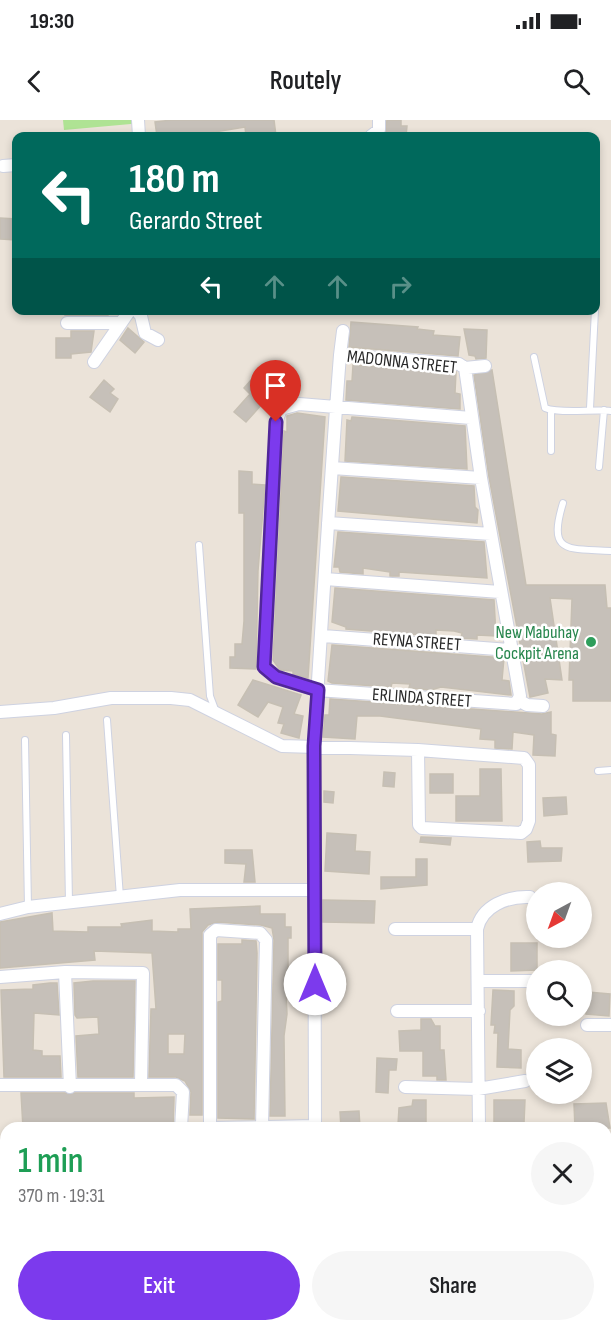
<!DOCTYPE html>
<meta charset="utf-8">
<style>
:root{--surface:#fff;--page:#f6f6f6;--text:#202124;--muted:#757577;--accent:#7c3aed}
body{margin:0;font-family:"Sofia Sans Condensed",sans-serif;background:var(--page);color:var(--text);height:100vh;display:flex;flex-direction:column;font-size:22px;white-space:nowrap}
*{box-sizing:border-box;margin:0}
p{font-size:20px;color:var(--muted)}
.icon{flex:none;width:33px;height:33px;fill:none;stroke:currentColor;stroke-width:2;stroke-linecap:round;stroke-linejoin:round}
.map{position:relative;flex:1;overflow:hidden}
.sheet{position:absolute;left:0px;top:1002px;width:612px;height:210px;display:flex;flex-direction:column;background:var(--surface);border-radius:18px 18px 0 0;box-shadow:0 3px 9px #0003}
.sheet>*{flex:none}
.top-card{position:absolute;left:12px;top:12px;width:588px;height:183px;border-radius:12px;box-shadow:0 3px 9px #0003;background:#00695c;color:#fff;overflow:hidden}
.needle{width:39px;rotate:221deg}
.buttons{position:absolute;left:526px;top:762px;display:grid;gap:12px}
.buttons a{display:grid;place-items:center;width:66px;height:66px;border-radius:50%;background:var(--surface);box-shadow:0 3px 9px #0003;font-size:30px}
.pin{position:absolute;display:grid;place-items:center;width:51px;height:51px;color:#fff;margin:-62px -26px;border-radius:50% 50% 50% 0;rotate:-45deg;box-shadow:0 0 6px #0007}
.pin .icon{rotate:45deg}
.me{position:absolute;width:66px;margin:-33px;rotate:0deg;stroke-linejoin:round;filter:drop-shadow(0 0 4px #0008)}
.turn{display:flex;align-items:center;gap:21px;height:126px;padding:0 18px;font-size:27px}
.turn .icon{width:78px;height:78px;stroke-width:2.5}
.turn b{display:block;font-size:42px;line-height:51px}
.lanes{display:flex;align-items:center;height:57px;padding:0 18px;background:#0003;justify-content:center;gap:30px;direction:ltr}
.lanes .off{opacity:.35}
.round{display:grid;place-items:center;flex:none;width:63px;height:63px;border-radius:32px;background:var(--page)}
.head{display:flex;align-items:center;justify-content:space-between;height:102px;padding:0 18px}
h1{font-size:36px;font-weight:600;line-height:45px;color:#1e9e55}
.action{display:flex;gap:12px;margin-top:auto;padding:12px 18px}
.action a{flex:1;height:69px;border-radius:36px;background:var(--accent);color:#fff;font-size:24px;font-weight:600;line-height:69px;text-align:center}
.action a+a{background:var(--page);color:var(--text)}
.status{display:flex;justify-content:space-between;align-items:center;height:42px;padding:0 30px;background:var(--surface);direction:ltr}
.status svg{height:16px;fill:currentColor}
header{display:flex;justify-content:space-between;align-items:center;height:78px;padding:0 18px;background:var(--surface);font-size:27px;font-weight:600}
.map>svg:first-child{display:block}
</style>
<div class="status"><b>19:30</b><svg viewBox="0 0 49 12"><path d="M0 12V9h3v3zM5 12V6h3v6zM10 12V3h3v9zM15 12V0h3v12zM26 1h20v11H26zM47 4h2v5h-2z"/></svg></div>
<header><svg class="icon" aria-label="back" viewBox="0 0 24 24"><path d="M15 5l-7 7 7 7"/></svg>Routely<svg class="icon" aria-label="search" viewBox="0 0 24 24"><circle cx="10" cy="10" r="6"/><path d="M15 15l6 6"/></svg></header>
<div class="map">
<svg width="611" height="1212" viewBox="0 0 611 1212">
<rect width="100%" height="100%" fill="#ebe3d9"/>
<path fill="#afe394" d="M63 0H142V3L64 10Z"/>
<path fill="#c6c0b9" stroke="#c6bfb3" stroke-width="1.5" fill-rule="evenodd" d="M172 0H274L276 16H246L245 7 190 16H157L155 2Z
M387 0H401V6H407L406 16H385Z
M0 98 16 99V120L0 119Z
M65 190H109L108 195H65Z
M351 202 418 207 417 209 434 211 433 215 460 217 458 236 349 227Z
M128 208 144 222 135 233 120 220Z
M464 209 487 210 486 238 476 239 475 236 469 235Z
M71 211H94L91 232 71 234V238H56V218H71Z
M353 245 456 252 455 273 460 274V289L346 280 347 261H352Z
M492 250 526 465H605L607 488H611V581H573V560H569L572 479 550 478 562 560 545 559 548 573 530 577 489 357 474 255Z
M104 260 114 269 110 273 118 279 110 292 90 277Z
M251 260 258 266 262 260 279 275 267 289 262 284 246 302 234 292 250 274 244 268Z
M297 293 325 297 308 558 293 554V551L280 550 273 540 284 311 287 312V296Z
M352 297 465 306 467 349 345 341 347 300 351 301Z
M239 351 252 352V364L265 365 258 451 256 549 230 548V537H235V524H242L244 501V393H239Z
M341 357 474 366 475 387 478 390 477 403 338 391Z
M338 412 484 422 487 458 399 452V456H390V452L363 448V454L340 452 339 447H334Z
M335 468 494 480 496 516 477 515V519L461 518 462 513 454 511 436 510V516L346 509V507L332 502Z
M332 525 504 538 502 560 509 561 511 575 441 567 431 570 409 568 410 564 392 563 391 567 332 563 328 561Z
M253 560 301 575 294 594 303 596 299 618 281 613 284 604 278 603 283 587 268 582 258 597 238 585Z
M330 579 542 594 551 592V614L556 615 555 636 533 635 534 615 513 612 512 629 495 628V620L480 619 481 609 380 596H357L355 619 323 617 325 595H329Z
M480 649H501L502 701H456V676H480Z
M384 652 395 653 394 667 383 666Z
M430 654H453V673H430Z
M324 671 334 672 333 683 324 682Z
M566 677 567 694 544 696 543 678Z
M327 713 356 715 355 731 370 732 369 754 325 751Z
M421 717 451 718 450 725 420 722Z
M540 721 541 728H562L561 741 528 742 527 722Z
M225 730H252L255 762H244L246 744 225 743Z
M416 739H427V765L381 769V757H416Z
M323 780 375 781 374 803 323 802Z
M260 786V794H285V807H291V818H288V854H285L287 894 284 916 285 996H270L274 820 272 808 261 805 217 802 208 805 202 812V995H190L191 972 185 961 176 957H149L151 889H156L152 833 94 831 95 840 0 848V802L52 793 53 811 88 812V807H122L121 804 152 800V811L178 812V809H191L190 789ZM168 914H185L184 934H168Z
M242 820 256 821 257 833 254 999 218 998V882L222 881V860H218V824H242Z
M511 823H537V850L511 851Z
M93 861H135L133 957H78L76 916 99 914 98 897 77 898 75 895 74 863Z
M50 863H57L59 895 34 893 33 930 42 931V936H60L61 957H4L1 870 33 869V865Z
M493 870 514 871V886L510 890 508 929 521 930V948L497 947 498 913H494L495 905H491Z
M588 872 610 874 609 896 586 894Z
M421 899H431L435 906H440V930H444L446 960H437V956H423V931H400L399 911 421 910Z
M377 938 397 939 396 950H389L388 973 376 972Z
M21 973H134V978L174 977 173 1008H129V1004L99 1003 98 1008 66 1005V1008H23Z
M413 980H426V1006L398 1005 399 988 412 986Z
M494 980H525L524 1003 494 1002Z
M606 983 610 1008H575L574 984Z
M359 991 360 1008H341L340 992Z"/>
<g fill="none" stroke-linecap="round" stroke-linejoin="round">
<g stroke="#ced2e1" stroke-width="8">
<path id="lane" d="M534 237 545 288C560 294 593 289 611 291
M590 288 595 190
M551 331V291
M599 347 604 290
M563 383C547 435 568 428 611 431
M199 425 210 576 216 592
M107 600 120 777
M66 615 69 783
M25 620 28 787
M598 651 611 650"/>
</g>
<g stroke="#ced2e1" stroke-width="14">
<path id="street" d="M138 0 139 16
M371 16 379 10V0
M3 46 16 45
M136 190 141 196 145 213 158 220
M67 203H121
M340 235 343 211
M94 242 130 190
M465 248 485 246
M332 348 481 358
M328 403 491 414
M325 459 500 472
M323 516 510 530
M520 581 527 585 543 586
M0 592 54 588 111 578H171L190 580 282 626 418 630 524 638 529 645V701L526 709 521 713 422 708 419 705 418 630
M0 794 28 787 180 770H315
M395 809H477
M65 852 70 967
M0 857 65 852 143 853 141 964
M479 861H537
M397 891H479
M587 905H611
M0 965H176L183 972 181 1008
M405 967 478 969 525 961
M210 1008V815L216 810 260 813 266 820 262 1007
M211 1008 315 1006
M315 1008 314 626C322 495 330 365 340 235L459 244 465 248 481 358 520 576 516 584 317 570 276 557 264 547 276 302 281 289 299 284 471 298
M479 1008 477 809C482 786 507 776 530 777
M0 1040H6
M0 1083 6 1082
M606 1117H611
M0 1124 6 1123
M606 1127 611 1128
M206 1206V1212
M347 1206V1212
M421 1206V1212
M34 1212V1206
M129 1212V1206
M278 1212V1206
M499 1212V1206
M596 1212V1206"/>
</g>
<use href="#lane" stroke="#fff" stroke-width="6"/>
<use href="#street" stroke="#fff" stroke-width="12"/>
</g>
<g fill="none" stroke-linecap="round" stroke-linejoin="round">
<g stroke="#51269a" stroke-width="15">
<path id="route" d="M276 302 264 547 276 557 318 570 314 626 315 864"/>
</g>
<use href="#route" stroke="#7c3aed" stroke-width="10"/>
</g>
<circle fill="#2e9e5b" stroke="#fff" stroke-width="2" cx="591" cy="522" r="6"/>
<g text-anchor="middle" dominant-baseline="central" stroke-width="5" stroke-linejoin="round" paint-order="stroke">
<g font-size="18" fill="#282828" stroke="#fff">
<text transform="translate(402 242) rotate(6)">MADONNA STREET</text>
<text transform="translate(417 522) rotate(4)">REYNA STREET</text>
<text transform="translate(422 578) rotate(4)">ERLINDA STREET</text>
</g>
<g font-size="18" fill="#27864d" stroke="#fff" text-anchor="end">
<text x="579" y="512">New Mabuhay<tspan x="579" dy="21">Cockpit Arena</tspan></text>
</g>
</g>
</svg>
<div class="buttons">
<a><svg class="needle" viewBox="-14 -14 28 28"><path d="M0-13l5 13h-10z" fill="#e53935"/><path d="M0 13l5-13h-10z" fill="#757577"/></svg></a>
<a><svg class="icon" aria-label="search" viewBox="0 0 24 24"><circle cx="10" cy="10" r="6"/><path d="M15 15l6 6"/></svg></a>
<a><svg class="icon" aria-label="layers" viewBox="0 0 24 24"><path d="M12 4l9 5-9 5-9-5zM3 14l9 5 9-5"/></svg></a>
</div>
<div class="pin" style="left:276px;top:302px;background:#d93025"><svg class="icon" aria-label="arrive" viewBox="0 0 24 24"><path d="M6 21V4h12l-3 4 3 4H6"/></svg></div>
<svg class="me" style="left:315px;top:864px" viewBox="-20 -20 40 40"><circle r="19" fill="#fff"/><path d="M0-13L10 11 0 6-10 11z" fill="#7c3aed"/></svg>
<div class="top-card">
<div class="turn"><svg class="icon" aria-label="left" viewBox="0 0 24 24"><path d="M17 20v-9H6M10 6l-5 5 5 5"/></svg><div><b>180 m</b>Gerardo Street</div></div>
<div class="lanes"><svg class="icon" aria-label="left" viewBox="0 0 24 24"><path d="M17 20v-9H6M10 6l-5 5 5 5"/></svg><svg class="icon off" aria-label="ahead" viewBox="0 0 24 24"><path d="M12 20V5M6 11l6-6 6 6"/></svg><svg class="icon off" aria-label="ahead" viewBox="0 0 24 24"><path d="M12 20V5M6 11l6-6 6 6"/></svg><svg class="icon off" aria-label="right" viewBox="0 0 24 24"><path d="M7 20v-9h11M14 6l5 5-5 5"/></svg></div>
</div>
<section class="sheet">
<div class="head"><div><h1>1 min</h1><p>370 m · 19:31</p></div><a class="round"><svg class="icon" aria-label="close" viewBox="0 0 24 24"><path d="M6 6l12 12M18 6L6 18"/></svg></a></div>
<div class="action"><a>Exit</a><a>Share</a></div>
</section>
</div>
